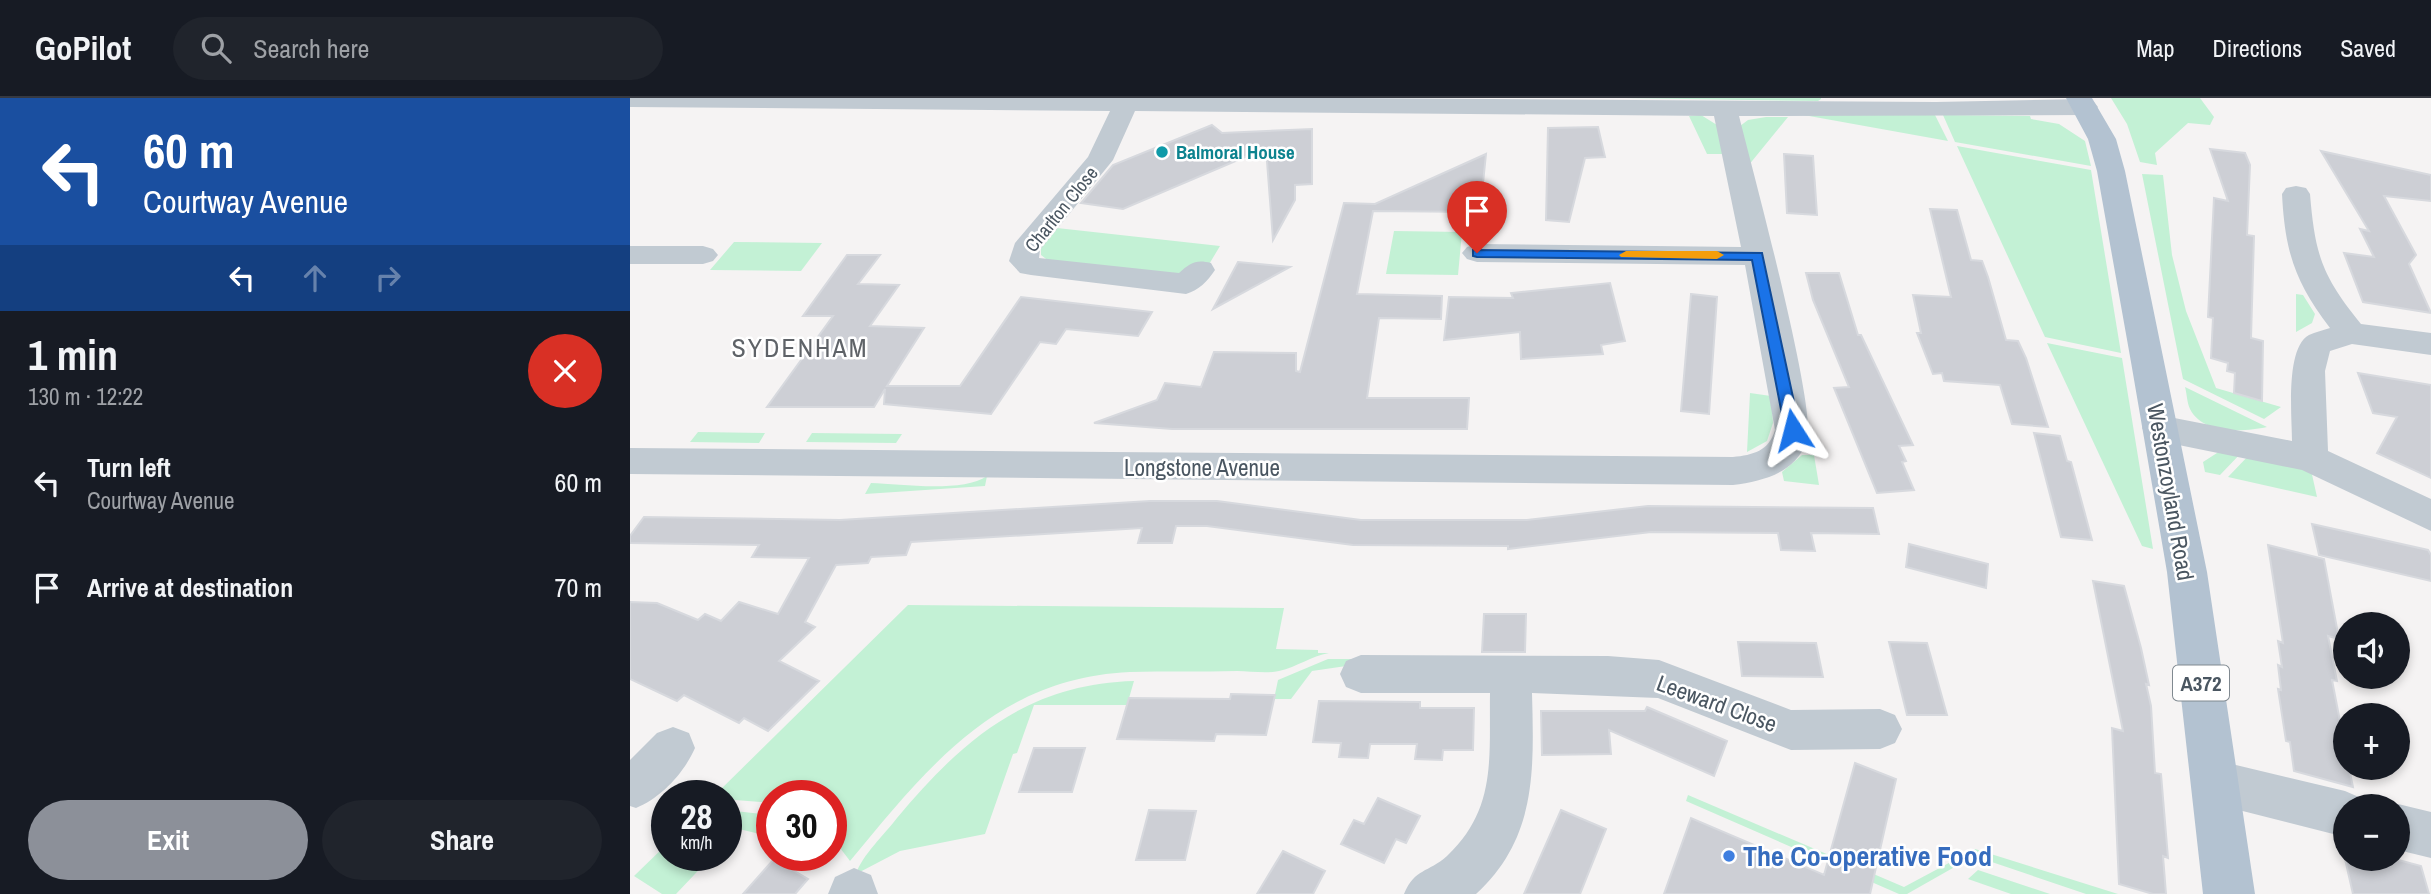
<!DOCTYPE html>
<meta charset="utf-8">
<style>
:root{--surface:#171b24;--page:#20242c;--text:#f1f3f6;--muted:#9ea1a6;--line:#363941;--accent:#8c9099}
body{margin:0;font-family:"Archivo Narrow",sans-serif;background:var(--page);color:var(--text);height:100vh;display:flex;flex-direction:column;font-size:26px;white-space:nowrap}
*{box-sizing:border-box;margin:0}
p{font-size:23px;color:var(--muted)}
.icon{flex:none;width:38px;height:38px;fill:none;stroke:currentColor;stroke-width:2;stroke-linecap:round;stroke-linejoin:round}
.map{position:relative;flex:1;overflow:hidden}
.drawer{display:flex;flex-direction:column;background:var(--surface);width:630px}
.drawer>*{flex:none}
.top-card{background:#1a4fa0;color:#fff;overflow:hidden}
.tools{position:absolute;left:1703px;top:514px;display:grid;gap:14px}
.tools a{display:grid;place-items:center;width:77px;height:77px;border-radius:50%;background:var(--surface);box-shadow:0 4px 10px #0003;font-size:35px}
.speed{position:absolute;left:21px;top:682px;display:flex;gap:14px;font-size:35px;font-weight:700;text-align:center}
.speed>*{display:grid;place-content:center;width:91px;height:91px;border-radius:50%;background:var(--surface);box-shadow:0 4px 10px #0003;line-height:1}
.speed small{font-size:18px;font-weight:400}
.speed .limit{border:10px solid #d22;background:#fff;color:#111}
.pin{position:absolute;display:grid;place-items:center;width:60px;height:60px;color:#fff;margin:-72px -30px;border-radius:50% 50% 50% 0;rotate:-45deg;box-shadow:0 0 7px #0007}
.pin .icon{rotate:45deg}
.me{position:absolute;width:77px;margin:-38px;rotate:351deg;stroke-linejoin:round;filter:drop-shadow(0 0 5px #0008)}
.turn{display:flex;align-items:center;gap:24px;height:147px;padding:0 28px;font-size:32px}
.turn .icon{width:91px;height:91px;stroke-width:2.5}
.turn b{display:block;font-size:49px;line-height:60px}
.lanes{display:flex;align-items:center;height:66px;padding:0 28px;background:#0003;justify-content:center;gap:35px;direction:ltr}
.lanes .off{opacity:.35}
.round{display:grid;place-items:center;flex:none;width:74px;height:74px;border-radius:37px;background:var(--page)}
.overview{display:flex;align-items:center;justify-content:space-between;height:119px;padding:0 28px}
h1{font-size:42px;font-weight:700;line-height:52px}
.cta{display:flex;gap:14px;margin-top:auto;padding:14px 28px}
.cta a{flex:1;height:80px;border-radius:42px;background:var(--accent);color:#fff;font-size:28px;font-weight:700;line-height:80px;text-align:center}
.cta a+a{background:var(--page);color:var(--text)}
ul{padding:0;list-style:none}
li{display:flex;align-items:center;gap:21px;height:105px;padding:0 28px}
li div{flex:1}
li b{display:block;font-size:26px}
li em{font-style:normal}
header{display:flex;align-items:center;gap:42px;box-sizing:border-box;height:98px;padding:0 35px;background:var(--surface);border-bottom:2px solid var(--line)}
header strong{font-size:33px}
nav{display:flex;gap:38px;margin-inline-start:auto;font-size:24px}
.search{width:490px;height:63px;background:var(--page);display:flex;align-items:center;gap:18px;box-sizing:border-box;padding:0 24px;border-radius:38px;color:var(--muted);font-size:26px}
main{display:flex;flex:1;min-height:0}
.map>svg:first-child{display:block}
</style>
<header>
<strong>GoPilot</strong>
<div class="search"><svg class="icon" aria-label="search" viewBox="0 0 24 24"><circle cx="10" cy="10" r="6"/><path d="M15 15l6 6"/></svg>Search here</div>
<nav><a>Map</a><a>Directions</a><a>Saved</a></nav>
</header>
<main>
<section class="drawer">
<div class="top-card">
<div class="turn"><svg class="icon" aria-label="left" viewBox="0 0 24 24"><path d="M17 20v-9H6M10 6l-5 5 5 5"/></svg><div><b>60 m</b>Courtway Avenue</div></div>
<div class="lanes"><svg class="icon" aria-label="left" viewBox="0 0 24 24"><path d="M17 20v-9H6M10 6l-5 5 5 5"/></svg><svg class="icon off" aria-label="ahead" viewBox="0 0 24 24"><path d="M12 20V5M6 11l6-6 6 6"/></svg><svg class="icon off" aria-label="right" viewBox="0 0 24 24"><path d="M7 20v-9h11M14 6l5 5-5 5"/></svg></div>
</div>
<div class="overview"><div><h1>1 min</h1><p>130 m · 12:22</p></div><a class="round" style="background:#d93025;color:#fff"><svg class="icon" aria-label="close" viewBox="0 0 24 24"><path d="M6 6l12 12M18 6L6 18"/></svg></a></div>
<ul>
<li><svg class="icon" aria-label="left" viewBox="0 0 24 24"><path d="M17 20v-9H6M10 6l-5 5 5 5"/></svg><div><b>Turn left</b><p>Courtway Avenue</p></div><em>60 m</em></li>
<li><svg class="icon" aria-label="arrive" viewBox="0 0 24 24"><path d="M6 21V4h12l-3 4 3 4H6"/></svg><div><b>Arrive at destination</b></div><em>70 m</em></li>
</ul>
<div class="cta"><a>Exit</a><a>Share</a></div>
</section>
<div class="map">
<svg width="1801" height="796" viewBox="0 0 1801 796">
<rect width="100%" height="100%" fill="#f5f3f3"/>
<path fill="#c3f1d5" d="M994 0H1191V1L1188 3Z
M1481 0H1570L1584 19 1580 27 1558 25 1525 55 1527 67 1510 64 1497 26Z
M1168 16 1305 17 1318 43Z
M1071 17 1087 27 1094 56H1077L1059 18Z
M1313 17 1400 18 1401 21 1429 26 1455 43 1461 68 1325 44Z
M1136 19H1158L1118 68 1110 28 1118 22Z
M1327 48 1461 72 1491 255 1415 239Z
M1512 76 1533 77 1542 157 1556 213 1586 290 1651 309 1634 321 1553 281Z
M427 130 590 148 578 168 555 176 420 164 411 157V149Z
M764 133 832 134 828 177 756 176Z
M104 144 192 145 171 173 80 172Z
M1666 196 1673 197 1685 216 1682 225 1666 234Z
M1417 245 1492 260 1523 451 1512 448Z
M1555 289 1637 329C1614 334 1573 337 1560 311 1557 305 1557 296 1555 289Z
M1120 295 1141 298 1143 325 1137 343 1117 354Z
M68 334 135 335 129 345 60 344Z
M182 335 272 336 266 345 176 344Z
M1613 353 1590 377 1575 374 1573 364 1587 355Z
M1621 355 1681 372 1687 399 1598 379Z
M1172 357H1184L1189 387 1154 383 1152 374Z
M357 378 355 388 235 396 241 385C270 386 333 395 357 378Z
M278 507 654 510 646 551 688 552V555H699C681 558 667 569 649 573 636 576 620 573 607 573 571 574 536 573 500 574 367 580 298 669 220 763L201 738V698H142V705L105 702 87 695Z
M698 561H724L723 567 682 573 661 601H644L648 582Z
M504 583 497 607H404L387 655 383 656 355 736 270 753 226 776C232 757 255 736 267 720 332 642 397 586 504 583Z
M1058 697 1274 789 1345 751 1488 796H1456L1344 758 1277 796H1269L1056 703Z
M96 712 142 717V739L109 731 96 743Z
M37 746V758H82L46 796H32L4 778Z
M1348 772 1420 796H1381L1338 781Z"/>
<path fill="#cdcfd5" stroke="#d7d9de" stroke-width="2" d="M582 27 592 35 682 31V86L665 87V102L643 142 636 50 493 111 451 105 483 67Z
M968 29 975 59 955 60 939 124 916 122 918 30Z
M1580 51 1615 55 1620 67 1617 137 1624 138 1621 240 1633 243 1632 303 1604 295 1605 275 1597 273 1598 265 1581 260 1583 220 1578 219 1584 100 1598 103Z
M1691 53 1801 77V103L1754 98 1786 157 1779 166 1801 215 1733 204 1714 155 1744 159 1730 131 1739 133Z
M856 56 850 114 743 113 727 196 812 198 811 221 749 220 737 300H839L837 331H542L464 325 527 302 535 285 571 289 584 254 666 255V273L670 274 714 105 745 106Z
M1154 56 1183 58 1187 117 1157 115Z
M1300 111 1327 112 1341 162 1352 163 1358 179 1376 242 1388 243 1396 260 1418 329 1382 326 1370 287 1314 283 1312 275 1303 276 1287 235H1291L1283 197 1321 199Z
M217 157H250L228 186 269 187 240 228 294 230 257 288H330L391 199 522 214 508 238 436 231 426 246 410 244 361 316 254 306 255 291 244 309H137L203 218H173Z
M608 164 660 169 583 211Z
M1176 175H1209L1228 237H1231L1283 347 1269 348 1276 363 1272 364 1284 392 1247 395 1204 290 1219 289 1183 202Z
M980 185 995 243 971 247 973 256 891 261 890 234 814 242 819 199 883 200 881 195Z
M1061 196 1087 199 1079 316 1051 313Z
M1728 275 1801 287V380L1747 355 1767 319 1743 315Z
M1404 335 1430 338 1437 363 1441 364 1462 442 1431 439Z
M520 403H587L731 422H897L1018 408 1243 410 1249 436 1181 435 1185 453 1151 452 1148 435 1021 434 878 451V448L723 447 577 428H546L542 445H508L512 430 281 444 276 457 241 459 238 465 206 467 175 524 185 529 149 563 189 583 138 633 114 620 109 625 54 597 47 603 0 581V504L27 505 68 522 75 516 91 523 109 504 148 516 179 460 122 459 129 447 0 445V438L14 419 210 422Z
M1682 426 1798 452 1801 457V483L1689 457Z
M1279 446 1358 466 1356 490 1276 469Z
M1638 447 1694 461 1709 541 1698 538 1707 583 1702 582 1715 649V670H1719L1723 689 1664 673 1660 644 1656 643 1648 591 1651 592 1648 567 1652 569 1648 543 1653 545Z
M1463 483 1494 488 1511 550 1519 587 1516 586 1521 608 1525 675 1531 676 1538 760 1533 758 1536 796H1523L1489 786 1482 630 1493 633Z
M854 516H896L895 554H852Z
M1108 544 1186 545 1193 579 1112 578Z
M1259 544 1297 545 1317 617H1277Z
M601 596 645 597 636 637 586 636 584 643 487 641 499 600 600 601Z
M689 603 790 604V610H844L843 652H813L812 662 785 661 787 646H740L738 660 709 659 711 645 683 644Z
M1017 609 1097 643 1084 678 979 632 981 656 912 657 911 613H1015Z
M404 650H455L442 694H389Z
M1225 665 1266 681 1240 796H1034L1061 720 1194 777Z
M748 700 790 718 776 745 766 741 754 765 711 746 724 722 734 726Z
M519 712 566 713 555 762H506Z
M931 712 976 731 950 796H894Z
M653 753 695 773 683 796H627Z
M144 761 178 781 165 796H113Z
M1715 761H1765L1791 768 1799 796H1723Z"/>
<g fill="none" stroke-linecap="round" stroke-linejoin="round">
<path fill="#c1cad2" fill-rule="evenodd" d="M0 0H717L1306 4 1455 1 1464 4 1468 9 1464 14 1455 17 1109 18C1121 66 1188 313 1177 343 1165 375 1134 383 1103 387L0 376V350L1103 359C1123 357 1139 353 1145 332L1115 167 847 164 837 161 832 155 837 149 847 146 1111 149 1084 18 505 13 483 62 410 152 409 160 549 175C560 165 566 161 581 165L585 172C577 184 569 192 556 196L401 177 390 175 379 163 385 145 458 59 480 13 0 9Z
M1666 88 1676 90 1680 96C1685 157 1692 178 1731 226L1801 235V257L1722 246 1700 253 1695 273 1698 353 1801 401V433L1672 372 1529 343 1517 339 1512 330 1517 321 1529 317 1662 343C1662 319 1655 250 1679 237 1685 234 1694 232 1700 230 1665 184 1655 154 1652 96L1656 90Z
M0 148H73L83 151 88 157 83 163 73 166H0Z
M731 557 978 558 1029 562 1161 612 1250 611 1265 617 1272 631 1265 645 1250 651 1161 652 1028 600 902 595C904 672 907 740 846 796H774C785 770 798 775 817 758 867 711 859 659 860 595H731L716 589 710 576 716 563Z
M43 629 59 635 65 650C54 675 31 700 6 710L0 708V662L27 635Z
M1585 662 1715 693 1731 700 1735 709H1715V739L1585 706 1569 699 1562 684 1569 669Z
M1768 706 1801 714V760L1768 752V709H1761Z
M224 770 241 777 248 796H198L205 779Z"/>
<path fill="#b3c2d1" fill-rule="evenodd" d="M1436 0H1462L1486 41 1495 73 1577 474 1625 796H1573L1537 474 1501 264 1467 73 1458 41Z"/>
</g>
<path fill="#1a73e8" stroke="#114b97" stroke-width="2" d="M843 152 1132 155 1170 332 1163 338 1155 332 1122 162 847 159 843 158Z"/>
<path fill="#f59e0b" d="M996 153H1087L1094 157 1087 161 991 159 989 157Z"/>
<circle fill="#0f9aa8" stroke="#fff" stroke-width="2.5" cx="532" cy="54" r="7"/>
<circle fill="#3f7fe0" stroke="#fff" stroke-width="2.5" cx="1099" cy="758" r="7"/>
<g text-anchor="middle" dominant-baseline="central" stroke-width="5" stroke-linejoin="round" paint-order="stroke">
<g font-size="19" font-weight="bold" fill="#0d838f" stroke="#fff" text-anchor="start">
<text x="546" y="54">Balmoral House</text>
</g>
<g font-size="19" fill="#4a5661" stroke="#fff">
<text transform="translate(431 111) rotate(-51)">Charlton Close</text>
</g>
<rect fill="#fff" stroke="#808990" stroke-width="2" x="1543" y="567.5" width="56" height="35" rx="5"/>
<g font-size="21" font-weight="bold" fill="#4a5661">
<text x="1571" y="585">A372</text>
</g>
<g font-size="23" fill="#4a5661" stroke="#fff">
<text x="572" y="369">Longstone Avenue</text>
<text transform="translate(1541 394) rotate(80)">Westonzoyland Road</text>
<text transform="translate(1087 605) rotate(20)">Leeward Close</text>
</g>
<g font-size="26" letter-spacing="2" fill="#5f6368" stroke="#fff">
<text x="170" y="249">SYDENHAM</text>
</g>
<g font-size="28" font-weight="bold" fill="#366cbe" stroke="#fff" text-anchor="start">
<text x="1113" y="758">The Co-operative Food</text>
</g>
</g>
</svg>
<div class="tools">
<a><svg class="icon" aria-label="sound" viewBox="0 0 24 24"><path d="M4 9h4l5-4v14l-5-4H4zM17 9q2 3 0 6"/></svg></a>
<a>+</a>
<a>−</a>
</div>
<div class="speed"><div>28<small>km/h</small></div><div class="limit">30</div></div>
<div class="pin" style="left:847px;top:155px;background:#d93025"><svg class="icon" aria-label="arrive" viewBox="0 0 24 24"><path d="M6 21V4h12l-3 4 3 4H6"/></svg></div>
<svg class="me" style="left:1163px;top:332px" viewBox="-20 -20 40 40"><path d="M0-17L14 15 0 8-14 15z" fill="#1a73e8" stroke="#fff" stroke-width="4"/></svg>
</div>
</main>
